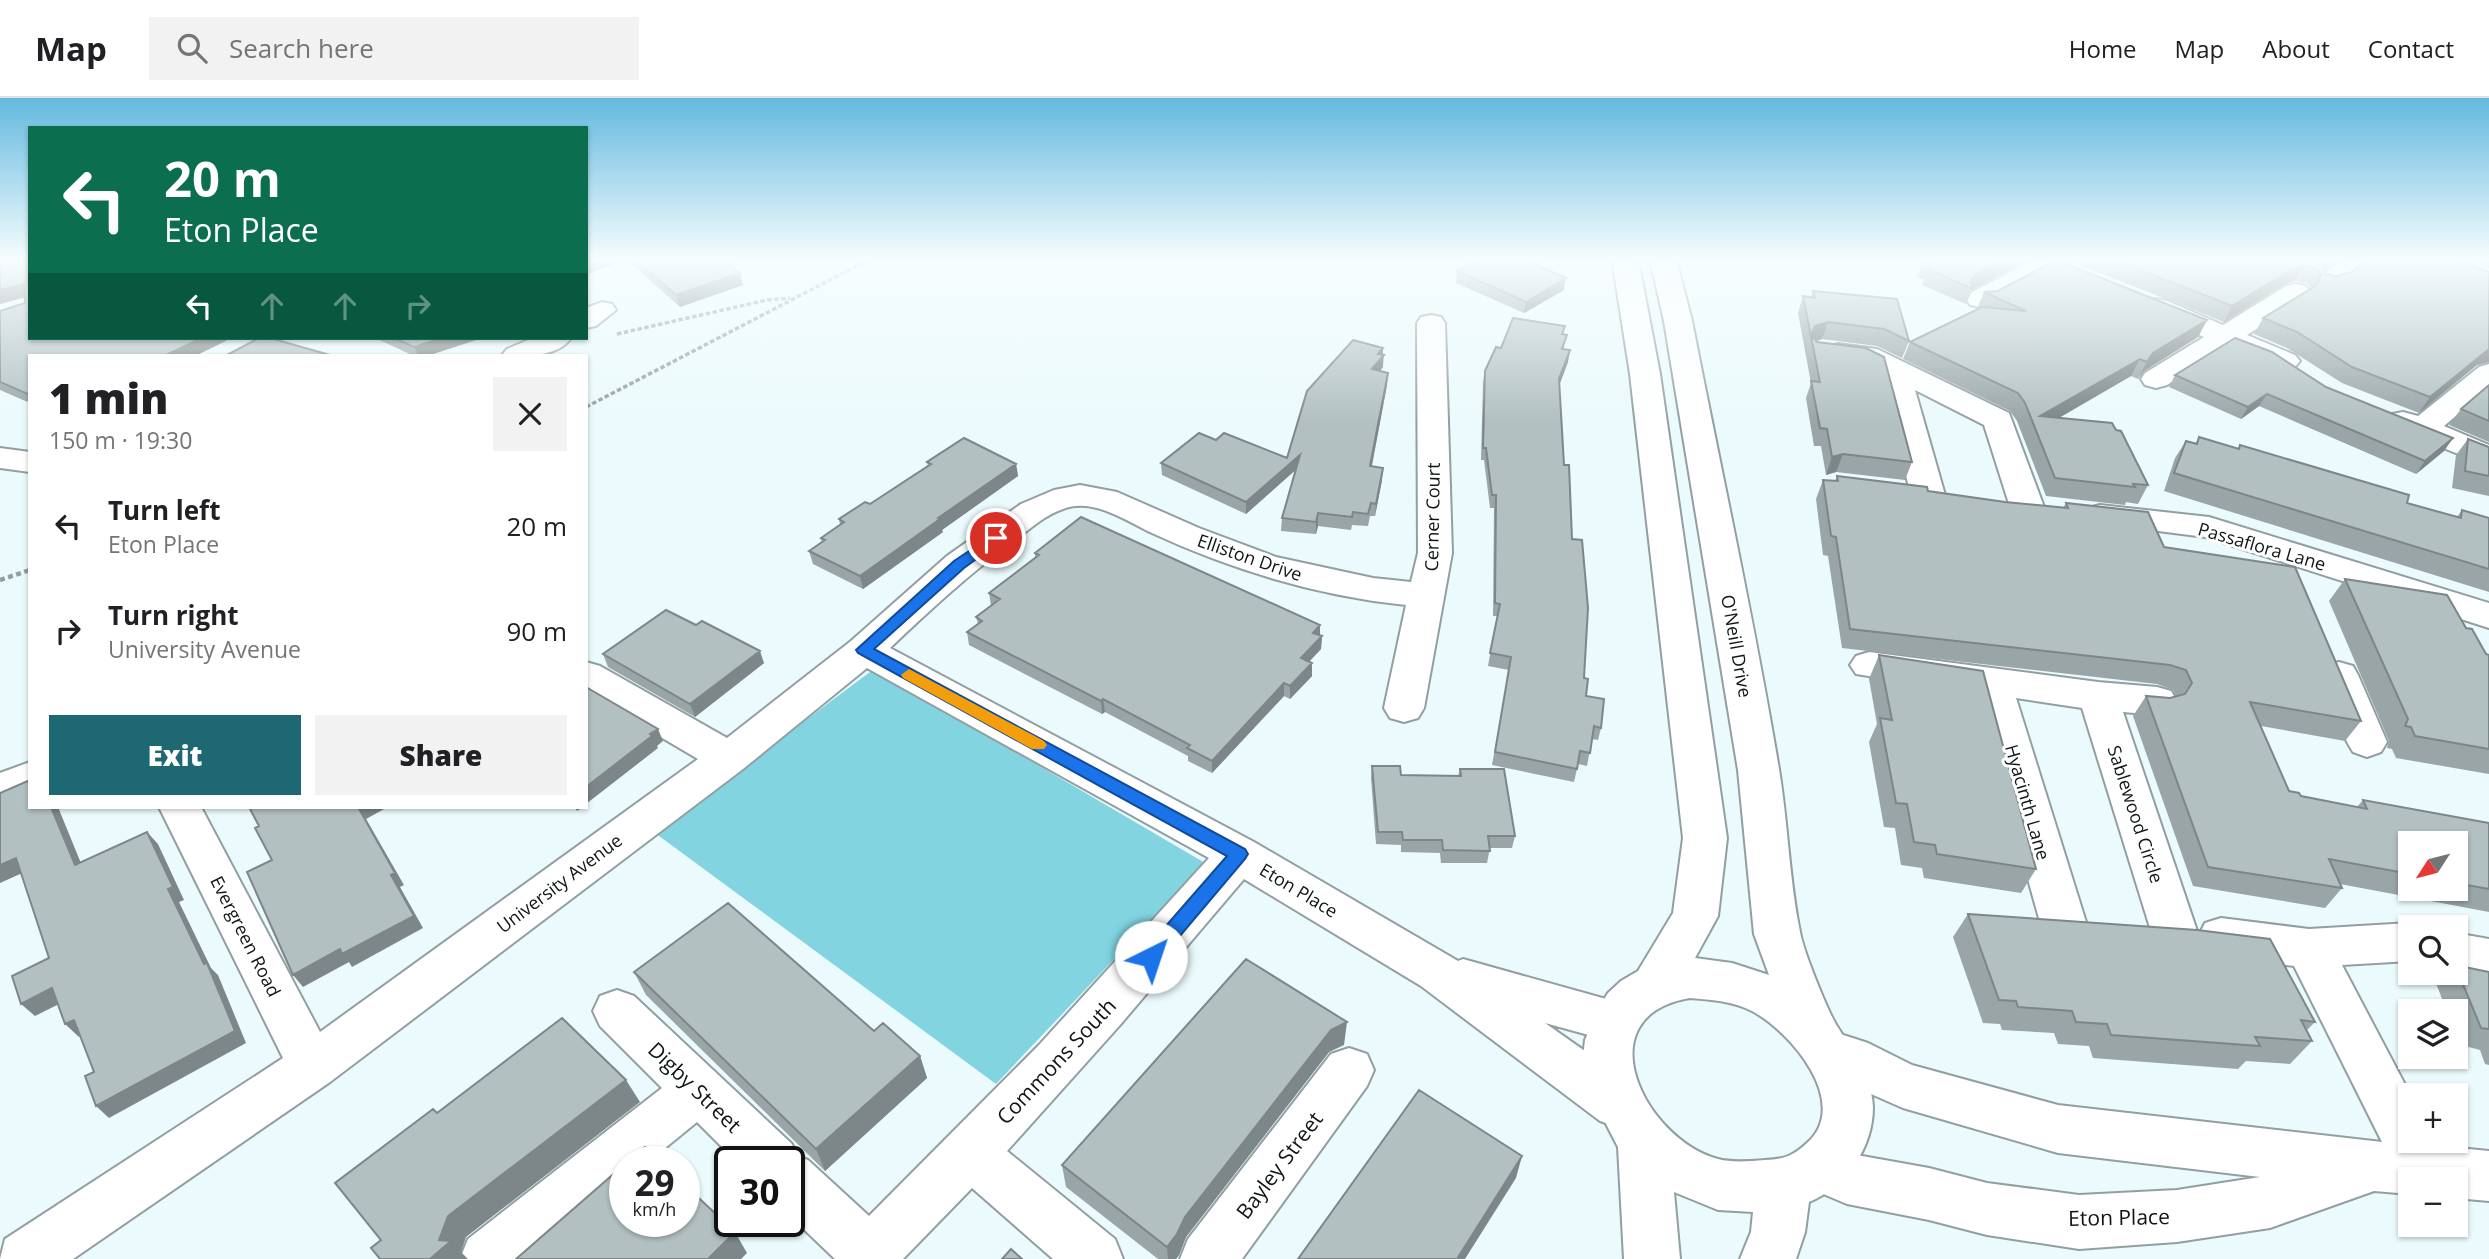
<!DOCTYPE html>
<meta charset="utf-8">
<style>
:root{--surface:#fff;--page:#f2f2f2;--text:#202124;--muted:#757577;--line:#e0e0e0;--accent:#1e6873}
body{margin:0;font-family:"Open Sans",sans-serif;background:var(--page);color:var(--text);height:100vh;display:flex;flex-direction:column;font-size:26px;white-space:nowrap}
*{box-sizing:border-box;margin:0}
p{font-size:23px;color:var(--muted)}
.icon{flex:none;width:38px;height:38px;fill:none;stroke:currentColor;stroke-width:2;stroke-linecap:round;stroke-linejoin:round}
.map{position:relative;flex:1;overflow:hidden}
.drawer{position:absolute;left:28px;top:256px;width:560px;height:455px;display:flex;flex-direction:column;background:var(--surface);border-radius:0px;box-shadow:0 2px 5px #0004}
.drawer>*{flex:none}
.banner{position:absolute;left:28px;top:28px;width:560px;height:214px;border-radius:0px;box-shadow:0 2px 5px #0004;background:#0b6e4f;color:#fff;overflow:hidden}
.needle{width:46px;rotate:234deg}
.fabs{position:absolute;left:2398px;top:733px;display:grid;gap:14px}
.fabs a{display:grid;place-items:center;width:70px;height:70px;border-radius:0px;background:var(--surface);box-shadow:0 2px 5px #0004;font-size:35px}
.speed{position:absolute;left:609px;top:1048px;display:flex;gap:14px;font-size:35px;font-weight:700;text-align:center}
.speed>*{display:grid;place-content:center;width:91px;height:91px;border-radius:50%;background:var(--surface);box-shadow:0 2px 5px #0004;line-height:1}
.speed small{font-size:18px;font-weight:400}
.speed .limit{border:4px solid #111;border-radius:10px;background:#fff;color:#111}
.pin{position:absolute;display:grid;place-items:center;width:60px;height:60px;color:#fff;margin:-30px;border:4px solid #fff;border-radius:50%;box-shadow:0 2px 7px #0007}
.me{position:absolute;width:77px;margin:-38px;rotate:41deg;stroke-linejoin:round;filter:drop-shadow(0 0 5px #0008)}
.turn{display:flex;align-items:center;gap:24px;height:147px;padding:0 21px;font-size:32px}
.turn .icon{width:91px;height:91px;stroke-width:2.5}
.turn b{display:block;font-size:49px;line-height:60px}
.lanes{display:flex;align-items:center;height:66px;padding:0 21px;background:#0003;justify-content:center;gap:35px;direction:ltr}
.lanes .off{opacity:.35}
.round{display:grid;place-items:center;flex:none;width:74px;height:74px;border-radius:0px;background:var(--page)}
.overview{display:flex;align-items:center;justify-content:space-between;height:119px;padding:0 21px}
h1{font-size:42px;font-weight:800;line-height:52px}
.primary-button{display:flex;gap:14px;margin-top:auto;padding:14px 21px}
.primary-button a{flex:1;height:80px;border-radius:0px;background:var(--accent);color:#fff;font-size:28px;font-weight:800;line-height:80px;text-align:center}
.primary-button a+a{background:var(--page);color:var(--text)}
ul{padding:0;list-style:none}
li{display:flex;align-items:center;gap:21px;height:105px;padding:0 21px}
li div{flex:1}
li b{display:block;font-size:26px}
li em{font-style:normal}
header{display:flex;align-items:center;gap:42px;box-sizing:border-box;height:98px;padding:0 35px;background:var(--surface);border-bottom:2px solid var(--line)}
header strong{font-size:33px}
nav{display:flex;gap:38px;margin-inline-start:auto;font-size:24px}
.search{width:490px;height:63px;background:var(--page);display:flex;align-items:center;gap:18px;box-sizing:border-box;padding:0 24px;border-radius:0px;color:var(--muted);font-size:26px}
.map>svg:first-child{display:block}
</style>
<header>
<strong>Map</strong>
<div class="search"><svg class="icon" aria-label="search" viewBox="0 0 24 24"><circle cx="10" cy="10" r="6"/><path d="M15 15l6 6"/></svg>Search here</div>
<nav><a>Home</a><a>Map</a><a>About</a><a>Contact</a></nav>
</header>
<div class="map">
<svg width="2489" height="1161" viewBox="0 0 2489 1161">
<rect width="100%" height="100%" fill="#ebfafc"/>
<path fill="#82d4e1" d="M874 571 1205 765 996 986 655 735Z"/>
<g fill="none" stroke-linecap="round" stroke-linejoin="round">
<g stroke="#929fa2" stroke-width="4">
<path id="minor" d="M2036 161H2070L2066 167 1990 207 1980 209 1970 207 1966 201 1970 195Z
M2341 161H2371C2360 177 2339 194 2319 190L2316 184Z
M2296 186 2306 188 2310 194 2306 200 2247 237 2295 257 2300 263 2295 269C2273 275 2248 258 2227 249L2167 287 2156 290 2145 287 2141 281 2145 275 2204 239 2147 215 2143 209 2147 203 2157 201 2167 203 2223 227 2286 188Z
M602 204 612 206 616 212 596 228 586 230V210Z
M1431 217 1441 219 1445 225 1452 455 1424 610 1418 620 1404 624 1390 620 1384 610 1406 507C1319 498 1232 472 1152 435 1126 423 1093 399 1063 411 1045 417 1030 431 1014 443 970 475 930 512 890 550L1254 744 1458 863 1463 861 1631 908 1638 923 1631 938 1614 944 1545 925 1636 989 1643 1006 1636 1023 1618 1029 1600 1023 1421 888 1244 781 1120 927 1007 1053 1115 1141 1123 1161H1053L972 1090 903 1161H835L789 1117V1064H737L697 1024 648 1064H625V1084L531 1161H460L468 1141 662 990 600 928 593 913 600 898 617 892 634 898 792 1046 796 1058 808 1062 869 1118 1039 947 1209 760 867 570 743 671 330 984 73 1161H0L5 1141 283 960 159 709H201L320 934 698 661 586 595V564L600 568 727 640 851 543 947 458 1021 406 1054 392 1080 387 1117 394 1199 430 1276 459 1373 480 1411 484 1418 455 1417 225 1421 219Z
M533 240H571C557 260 524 258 502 257L507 251Z
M1838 246 1877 251 2009 315 2044 409 2039 416 2027 419 2015 416 2010 409 1984 327 1915 292 1945 397 1940 404 1928 407 1916 404 1911 397 1880 275 1861 265 1828 261 1823 255 1828 249Z
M2489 266V290L2444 328 2489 347V368L2392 330 2387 323 2392 316 2403 314 2418 318 2479 269Z
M0 350 30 354V374L0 370Z
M2100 407 2209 419 2489 505V530L2205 439 2088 424 2083 417 2088 410Z
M1869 554 2098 584 2157 589 2171 593 2177 603 2171 613 2157 617 2123 614 2197 833 2190 846 2174 852 2158 846 2151 833 2082 610 2016 600 2086 824 2079 837 2063 843 2047 837 2040 824 1976 595 1856 576 1850 567 1856 558Z
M2339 564 2353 568 2358 577 2387 644 2381 654 2367 659 2353 654 2347 644 2320 577 2325 568Z
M30 664V696L0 708V675Z
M2221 820 2309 831 2410 825 2424 830H2410V863L2342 867 2411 998 2410 1043H2436L2439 1048 2489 1053V1103L2455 1100V1082H2410V1096L2374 1093 2270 1130 2177 1144 2079 1151 1987 1137 1929 1122 1847 1106 1802 1087 1795 1069 1802 1051 1821 1044 1851 1056 1929 1070 1987 1085 2079 1097 2177 1092 2260 1079 2058 1055 1903 1010 1814 971 1806 955 1814 939 1831 933 1868 945 1912 967 2058 1007 2382 1044 2294 868 2221 858 2205 853 2198 839 2205 825Z
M2455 835 2489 841V881L2455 874Z
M1349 950 1367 956 1374 972 1367 988 1242 1161H1180L1188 1141 1331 956Z"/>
</g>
<g stroke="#929fa2" stroke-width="4">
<path id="major" d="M1612 161H1638L1660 276 1727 740 1718 818 1695 860 1732 865 1769 877 1754 836 1738 672 1664 223 1650 161H1676L1692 223C1721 372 1754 521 1779 671 1788 725 1789 781 1800 834 1803 852 1827 912 1837 928 1852 952 1872 979 1873 1009 1873 1050 1846 1089 1809 1104L1805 1134 1796 1161H1740L1751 1134 1753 1114 1718 1112 1674 1094 1680 1161H1624L1618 1049 1589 993 1583 959 1585 942 1598 911 1608 895 1621 883 1638 873 1673 815 1683 740 1630 276ZM1690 900C1711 902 1733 903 1752 913 1790 933 1852 1005 1807 1045 1793 1058 1785 1061 1765 1062 1750 1063 1733 1065 1718 1061 1645 1041 1583 918 1690 900Z"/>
</g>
<path stroke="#939ea0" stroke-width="3.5" stroke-dasharray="4.5 2.5" stroke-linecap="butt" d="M617 236 767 202 790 200
M586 309 870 161"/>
<path stroke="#939ea0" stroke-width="4.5" stroke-dasharray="5 3.5" stroke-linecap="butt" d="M0 482 30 472"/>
<use href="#minor" fill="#fff" fill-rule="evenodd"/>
<use href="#major" fill="#fff" fill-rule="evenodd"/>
</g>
<path fill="#99a5a7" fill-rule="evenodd" d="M30 161V240H227L226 243 30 257V305L0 292V213L25 205Z
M586 161H727L728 164H727L743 187 680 209 627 162 586 176Z
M1927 161H2030L1973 191 1966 206 1922 187 1924 181 1917 179 1923 163Z
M2071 161H2337L2325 173 2326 176 2336 178 2489 174V264L2477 267 2419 315 2342 285 2287 250 2254 236 2263 220 2311 190 2307 185 2295 183 2285 186 2224 224 2072 164Z
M2466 161H2489V170Z
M1457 173 1564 192 1524 215 1456 185Z
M1813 193 1909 243 1902 260 1877 248 1822 241 1816 243 1912 364 1905 382 1836 374 1826 377 1821 348H1814L1806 300 1811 285 1798 215 1803 198 1811 199Z
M1984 194 2207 222 2198 239 2144 273 2138 281 2131 278 2059 320 2116 332 2148 387 2138 406 2126 404 2125 407 2046 398 2017 323 2010 313 1903 261 1910 244 1977 211Z
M1565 228 1563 237 1564 251 1568 264 1559 287 1564 367 1572 441 1586 598 1601 630 1598 642 1592 641 1587 668 1578 666 1574 684 1492 667 1509 572 1488 568 1497 518H1493L1494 410H1490L1484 362H1481L1483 284 1485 273 1501 250Z
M375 240H482L430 257H412Z
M1383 257H1384L1383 269 1380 273 1387 287 1372 368 1382 382 1375 418H1370L1368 428 1352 427 1351 432 1318 428 1316 436 1281 433 1282 420 1295 372 1246 416 1162 377 1161 365 1216 342 1287 360Z
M2175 277 2326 289 2453 340 2444 353 2416 376 2259 308 2241 321 2169 289Z
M2489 287V344L2449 327 2461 311Z
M2199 339 2238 351 2240 347 2407 405 2457 419 2462 412 2489 420V494L2164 393 2175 360 2186 343 2195 346Z
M2468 341 2489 349V398L2452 390 2456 357Z
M927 364 1016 366 1018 378 942 432 943 434 863 491 813 466 809 453 822 445 821 440 840 427 839 421 870 406 928 368Z
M1837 378 1928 393 2005 404 2063 410 2066 405 2164 449 2361 623 2345 643 2261 628 2289 693 2301 698 2357 709 2363 702 2489 725V814L2340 786 2342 790 2325 810 2193 788 2133 618 2146 598 2170 600 2176 598 2173 592 2157 586 1842 550 1828 458 1823 457 1816 401 1823 382 1835 383ZM2410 746H2455V791H2410Z
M1035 455 1322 538 1321 551 1309 564 1312 565V578L1290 601 1284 598 1212 675 1188 663V658L1105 614 1102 616 969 547 967 534 978 526 976 519 991 508 989 495 1035 459Z
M2345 481 2466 530 2486 556 2489 557V676L2396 660 2392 651 2387 650 2389 643 2329 503Z
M603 556 764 565 695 619 608 569Z
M1879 557 2036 771 2021 795 1924 780 1922 770 1901 767 1895 730 1884 729 1869 644 1877 626 1869 581Z
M1372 668 1401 677 1458 678 1460 671 1515 738 1512 750H1490L1487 765H1441L1440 755 1401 754V747L1376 746 1371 680Z
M1968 816 2315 924 2306 933 2312 943 2290 966 2246 963 2238 971 2093 960 2089 948 2058 946 2054 935 2002 932 2000 926 1983 925 1953 839Z
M2455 867 2489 874V967L2485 966 2480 952 2461 947 2455 934V914H2447L2436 885 2446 875H2455Z
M634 874 874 933 920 958 927 980 825 1073 646 897Z
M1344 947 1329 954 1186 1139 1179 1157 1176 1161H1158L1066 1089 1062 1067Z"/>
<path fill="#7d8688" d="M591 161H626L627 162 586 176V163Z
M2006 161H2030L1973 191 1970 184 1975 177Z
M2330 161H2337L2321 177 2322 168Z
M2304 168 2295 183 2285 186 2224 224 2232 208 2293 170Z
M740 175 743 187 680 209 676 197Z
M1566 180 1564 192 1524 215 1526 204Z
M24 186 30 198 0 206V192Z
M2207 222 2198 239 2144 273 2138 281 2147 264 2153 255Z
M1828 224 1822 241 1812 245 1811 239 1815 228Z
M202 240H227L226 243 197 257H166Z
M442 240H482L430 257H418L414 249Z
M1383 250V269L1371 283 1372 271 1378 256Z
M2489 251V264L2477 267 2419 315 2430 299Z
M1570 252 1568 264 1557 293 1559 281Z
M2140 261 2131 278 2036 333 2040 318Z
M1388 275 1387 287 1369 381 1370 368Z
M2267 296 2259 308 2241 321 2248 309Z
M2453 340 2444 353 2416 376 2425 363Z
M1843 356 1836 374 1826 377 1832 359Z
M1300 357 1299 369 1246 416V404Z
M1016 366 1018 378 942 432 943 434 863 491 860 478 938 420Z
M1383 370 1382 382 1375 418 1376 406Z
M1318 415V428L1316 436V424Z
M1320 527V540L1313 535Z
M1322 538 1321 551 1300 573 1301 560Z
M760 553 764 565 695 619 690 606Z
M1312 565V578L1290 601V588Z
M1284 585V598L1212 675V663Z
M1103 601 1105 614 1102 616 1101 603Z
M658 631 663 643 657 648 658 650 586 706V689Z
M51 709H58L87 780 75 767Z
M358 709H385L386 710 366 721 404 787 400 789 423 830 352 869 349 864 303 889 293 877 391 777Z
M575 709H583L577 713Z
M147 734 158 746 184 802 179 804 211 870 218 877 246 945 109 1020 96 1008 204 866 168 791Z
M16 760 29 772 0 785V767Z
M52 890 65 903 35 918 21 906Z
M74 922 87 934 79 939 65 926Z
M1347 924 1344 947 1329 954 1186 1139 1179 1157 1176 1161H1168L1167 1149 1185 1119 1331 932Z
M920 958 927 980 825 1073 816 1051Z
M626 982 640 1004 466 1139 461 1154 468 1161H430L439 1142 448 1118Z
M1522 1058 1516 1080 1465 1161H1457Z
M735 1134 747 1155 741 1161H708Z"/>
<path fill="#b2c0c2" stroke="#7d8688" stroke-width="2" d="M3 161H30V240H202L166 257H30V297L0 284V213L25 205 24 186 0 192V162Z
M635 161H723L740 175 676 197Z
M1480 161H1523L1566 180 1526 204 1457 173Z
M1927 161H2006L1975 177 1970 184 1973 191 1928 171 1934 168 1923 163Z
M2112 161H2330L2322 168 2326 176 2336 178 2352 174 2368 161H2453L2489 174V251L2430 299 2352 269 2297 234 2263 220 2317 187 2321 177 2315 170 2304 168 2293 170 2232 208Z
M2056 162 2207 222 2153 255 2147 264 2140 261 2040 318 2112 325 2116 332 2121 333 2148 387 2133 386 2135 389 2055 380 2025 305 2018 295 1910 244 1982 209 2026 213 1984 194 1998 193Z
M1813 193 1897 201 1909 243 1884 231 1828 224 1815 228 1811 237 1817 244 1866 250 1884 259 1912 364 1843 356 1832 359 1827 331 1820 330 1811 283 1820 284 1803 198 1815 200Z
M1513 220 1565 228 1562 236 1567 237 1562 251 1570 252 1559 281 1564 367H1569L1572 441 1582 442 1588 510 1584 580 1588 581 1586 598 1604 601 1601 630 1594 628 1590 655 1580 653 1577 671 1495 654 1511 559 1490 555 1500 506 1495 505 1496 397H1492L1486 350H1483L1485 273 1496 249 1501 250Z
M259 240H270L330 257H227Z
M394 240H442L414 249Z
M2235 240 2272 254 2326 289 2453 340 2425 363 2267 296 2248 309 2175 277Z
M1353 242 1383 250 1378 256 1384 257 1372 271 1388 275 1370 368 1383 370 1376 406 1371 405 1368 416 1353 414 1352 419 1318 415 1316 424 1282 420 1300 357 1246 404 1161 365 1199 335 1216 342 1224 335 1287 360 1307 293Z
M2489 287V323L2461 311Z
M2199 339 2239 351 2240 347 2409 397 2407 405 2461 420 2462 412 2489 420V471L2174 375 2186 343 2197 346Z
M964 340 1016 366 938 420 940 421 860 478 809 453 825 442 821 440 844 424 839 421 865 404 870 406 931 366 927 364Z
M2468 341 2489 349V378L2465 373Z
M1837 378 1927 389 1928 393 2005 404 2068 410 2066 405 2148 414 2164 449 2295 469 2361 623 2250 604 2289 693 2299 695 2301 698 2367 711 2363 702 2489 725V791L2455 785V746H2410V776L2329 761 2342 790 2208 769 2146 598 2170 600 2185 596 2192 585 2186 572 2170 567 1850 531 1836 439 1831 438 1823 382 1838 383Z
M1081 419 1320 527 1313 535 1322 538 1301 560 1312 565 1290 588 1284 585 1212 663 1187 650 1190 647 1103 601 1101 603 967 534 982 523 976 519 1000 501 989 495 1039 457 1035 455Z
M2345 481 2447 497 2466 530 2472 531 2486 556 2489 557V651L2415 638 2411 629 2405 628 2408 621Z
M666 512 696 527 702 523 760 553 690 606 603 556Z
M1879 557 1983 573 2036 771 1937 756 1935 747 1914 744 1907 706 1896 705 1880 620 1892 622Z
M586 589 658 631 650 636 652 638 586 689Z
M1372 668H1400L1401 677 1461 678 1460 671H1504L1515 738H1488L1490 753 1443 752 1442 742H1403L1402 734H1378Z
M30 682V709H51L75 767 147 734 173 789 168 791 204 866 207 865 235 933 96 1008 85 978 94 974 74 922 65 926 52 890 21 906 12 878 49 860 16 760 0 767V695Z
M249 709H358L395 775 391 777 414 818 342 856 340 851 293 877 247 774 272 762 255 730 259 728Z
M728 805 874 933 883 925 920 958 816 1051 634 874Z
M1968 816 2197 832 2270 841 2315 924 2301 922 2312 943 2255 939 2260 948 2111 937 2107 926 2076 924 2072 913 2018 909 2016 903 1999 902Z
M1246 861 1347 924 1331 932 1185 1119 1177 1136 1167 1149 1062 1067Z
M2455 867 2489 874V931L2481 930Z
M562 920 626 982 448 1118 439 1142 451 1143 430 1161H380L371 1150 381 1142 335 1085 433 1011 437 1015Z
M1419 992 1522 1058 1457 1161H1298Z
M645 1049 661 1064H627Z
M625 1066V1124H684V1086L735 1134 708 1161H516Z
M1011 1151 1022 1161H1002Z"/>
<linearGradient id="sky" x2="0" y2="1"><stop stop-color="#64b9df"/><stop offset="0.5" stop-color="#f6fdfe"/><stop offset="1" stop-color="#f6fdfe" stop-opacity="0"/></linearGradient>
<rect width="2489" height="324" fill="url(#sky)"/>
<path fill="#1a73e8" stroke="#114b97" stroke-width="2" d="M996 435 1001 437V443L964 470 874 551 1245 751 1248 756 1245 761 1158 864 1151 867 1144 864 1141 859 1144 853 1227 758 858 555 856 552 954 463Z"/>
<path fill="#f59e0b" d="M909 571 1044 643 1047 647 1044 651H1032L903 580 901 577Z"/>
<g text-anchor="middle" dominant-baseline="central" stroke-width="6" stroke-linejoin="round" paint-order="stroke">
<g font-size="18" fill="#101516" stroke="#fff">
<text transform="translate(1432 419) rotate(-89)">Cerner Court</text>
<text transform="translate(2262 448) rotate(16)">Passaflora Lane</text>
<text transform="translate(1250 459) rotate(19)">Elliston Drive</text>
<text transform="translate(1737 548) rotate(80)">O'Neill Drive</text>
<text transform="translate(2028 704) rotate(74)">Hyacinth Lane</text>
<text transform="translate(2136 716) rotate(72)">Sablewood Circle</text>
<text transform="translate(559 785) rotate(-37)">University Avenue</text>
<text transform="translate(1299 792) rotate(31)">Eton Place</text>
<text transform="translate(246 838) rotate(63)">Evergreen Road</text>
</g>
<g font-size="21" fill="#101516" stroke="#fff">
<text transform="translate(1056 963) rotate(-47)">Commons South</text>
<text transform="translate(695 989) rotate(44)">Digby Street</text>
<text transform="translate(1279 1067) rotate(-53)">Bayley Street</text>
<text transform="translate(2119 1119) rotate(-1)">Eton Place</text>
</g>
</g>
</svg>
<div class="fabs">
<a><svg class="needle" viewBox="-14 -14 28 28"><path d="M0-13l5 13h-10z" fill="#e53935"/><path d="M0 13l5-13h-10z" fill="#757577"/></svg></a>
<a><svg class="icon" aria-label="search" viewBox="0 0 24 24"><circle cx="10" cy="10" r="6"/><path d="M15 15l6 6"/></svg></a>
<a><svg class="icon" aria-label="layers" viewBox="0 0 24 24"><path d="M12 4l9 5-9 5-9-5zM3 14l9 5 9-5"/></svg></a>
<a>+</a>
<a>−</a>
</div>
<div class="speed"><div>29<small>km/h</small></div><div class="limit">30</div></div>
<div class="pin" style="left:996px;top:440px;background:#d93025"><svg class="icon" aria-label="arrive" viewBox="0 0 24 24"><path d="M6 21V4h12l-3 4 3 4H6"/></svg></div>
<svg class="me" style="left:1151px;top:859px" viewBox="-20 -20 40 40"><circle r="19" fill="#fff"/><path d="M0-13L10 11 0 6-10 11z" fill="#1a73e8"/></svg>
<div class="banner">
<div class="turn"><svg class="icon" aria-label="left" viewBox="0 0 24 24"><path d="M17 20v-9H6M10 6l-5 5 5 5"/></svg><div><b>20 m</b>Eton Place</div></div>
<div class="lanes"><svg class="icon" aria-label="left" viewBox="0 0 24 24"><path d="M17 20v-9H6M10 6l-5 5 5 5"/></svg><svg class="icon off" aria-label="ahead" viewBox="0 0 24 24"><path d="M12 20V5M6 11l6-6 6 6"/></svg><svg class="icon off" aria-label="ahead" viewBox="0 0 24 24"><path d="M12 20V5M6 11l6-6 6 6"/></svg><svg class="icon off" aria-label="right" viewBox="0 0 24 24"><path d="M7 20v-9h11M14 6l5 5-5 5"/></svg></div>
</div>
<section class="drawer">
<div class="overview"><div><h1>1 min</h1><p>150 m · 19:30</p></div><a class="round"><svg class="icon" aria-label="close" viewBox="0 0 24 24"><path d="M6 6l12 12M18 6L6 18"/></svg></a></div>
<ul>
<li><svg class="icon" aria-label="left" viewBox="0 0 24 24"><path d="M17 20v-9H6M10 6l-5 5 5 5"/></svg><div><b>Turn left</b><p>Eton Place</p></div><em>20 m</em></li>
<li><svg class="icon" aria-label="right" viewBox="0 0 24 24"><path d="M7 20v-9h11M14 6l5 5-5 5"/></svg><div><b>Turn right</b><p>University Avenue</p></div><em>90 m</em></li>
</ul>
<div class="primary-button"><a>Exit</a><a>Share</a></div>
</section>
</div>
